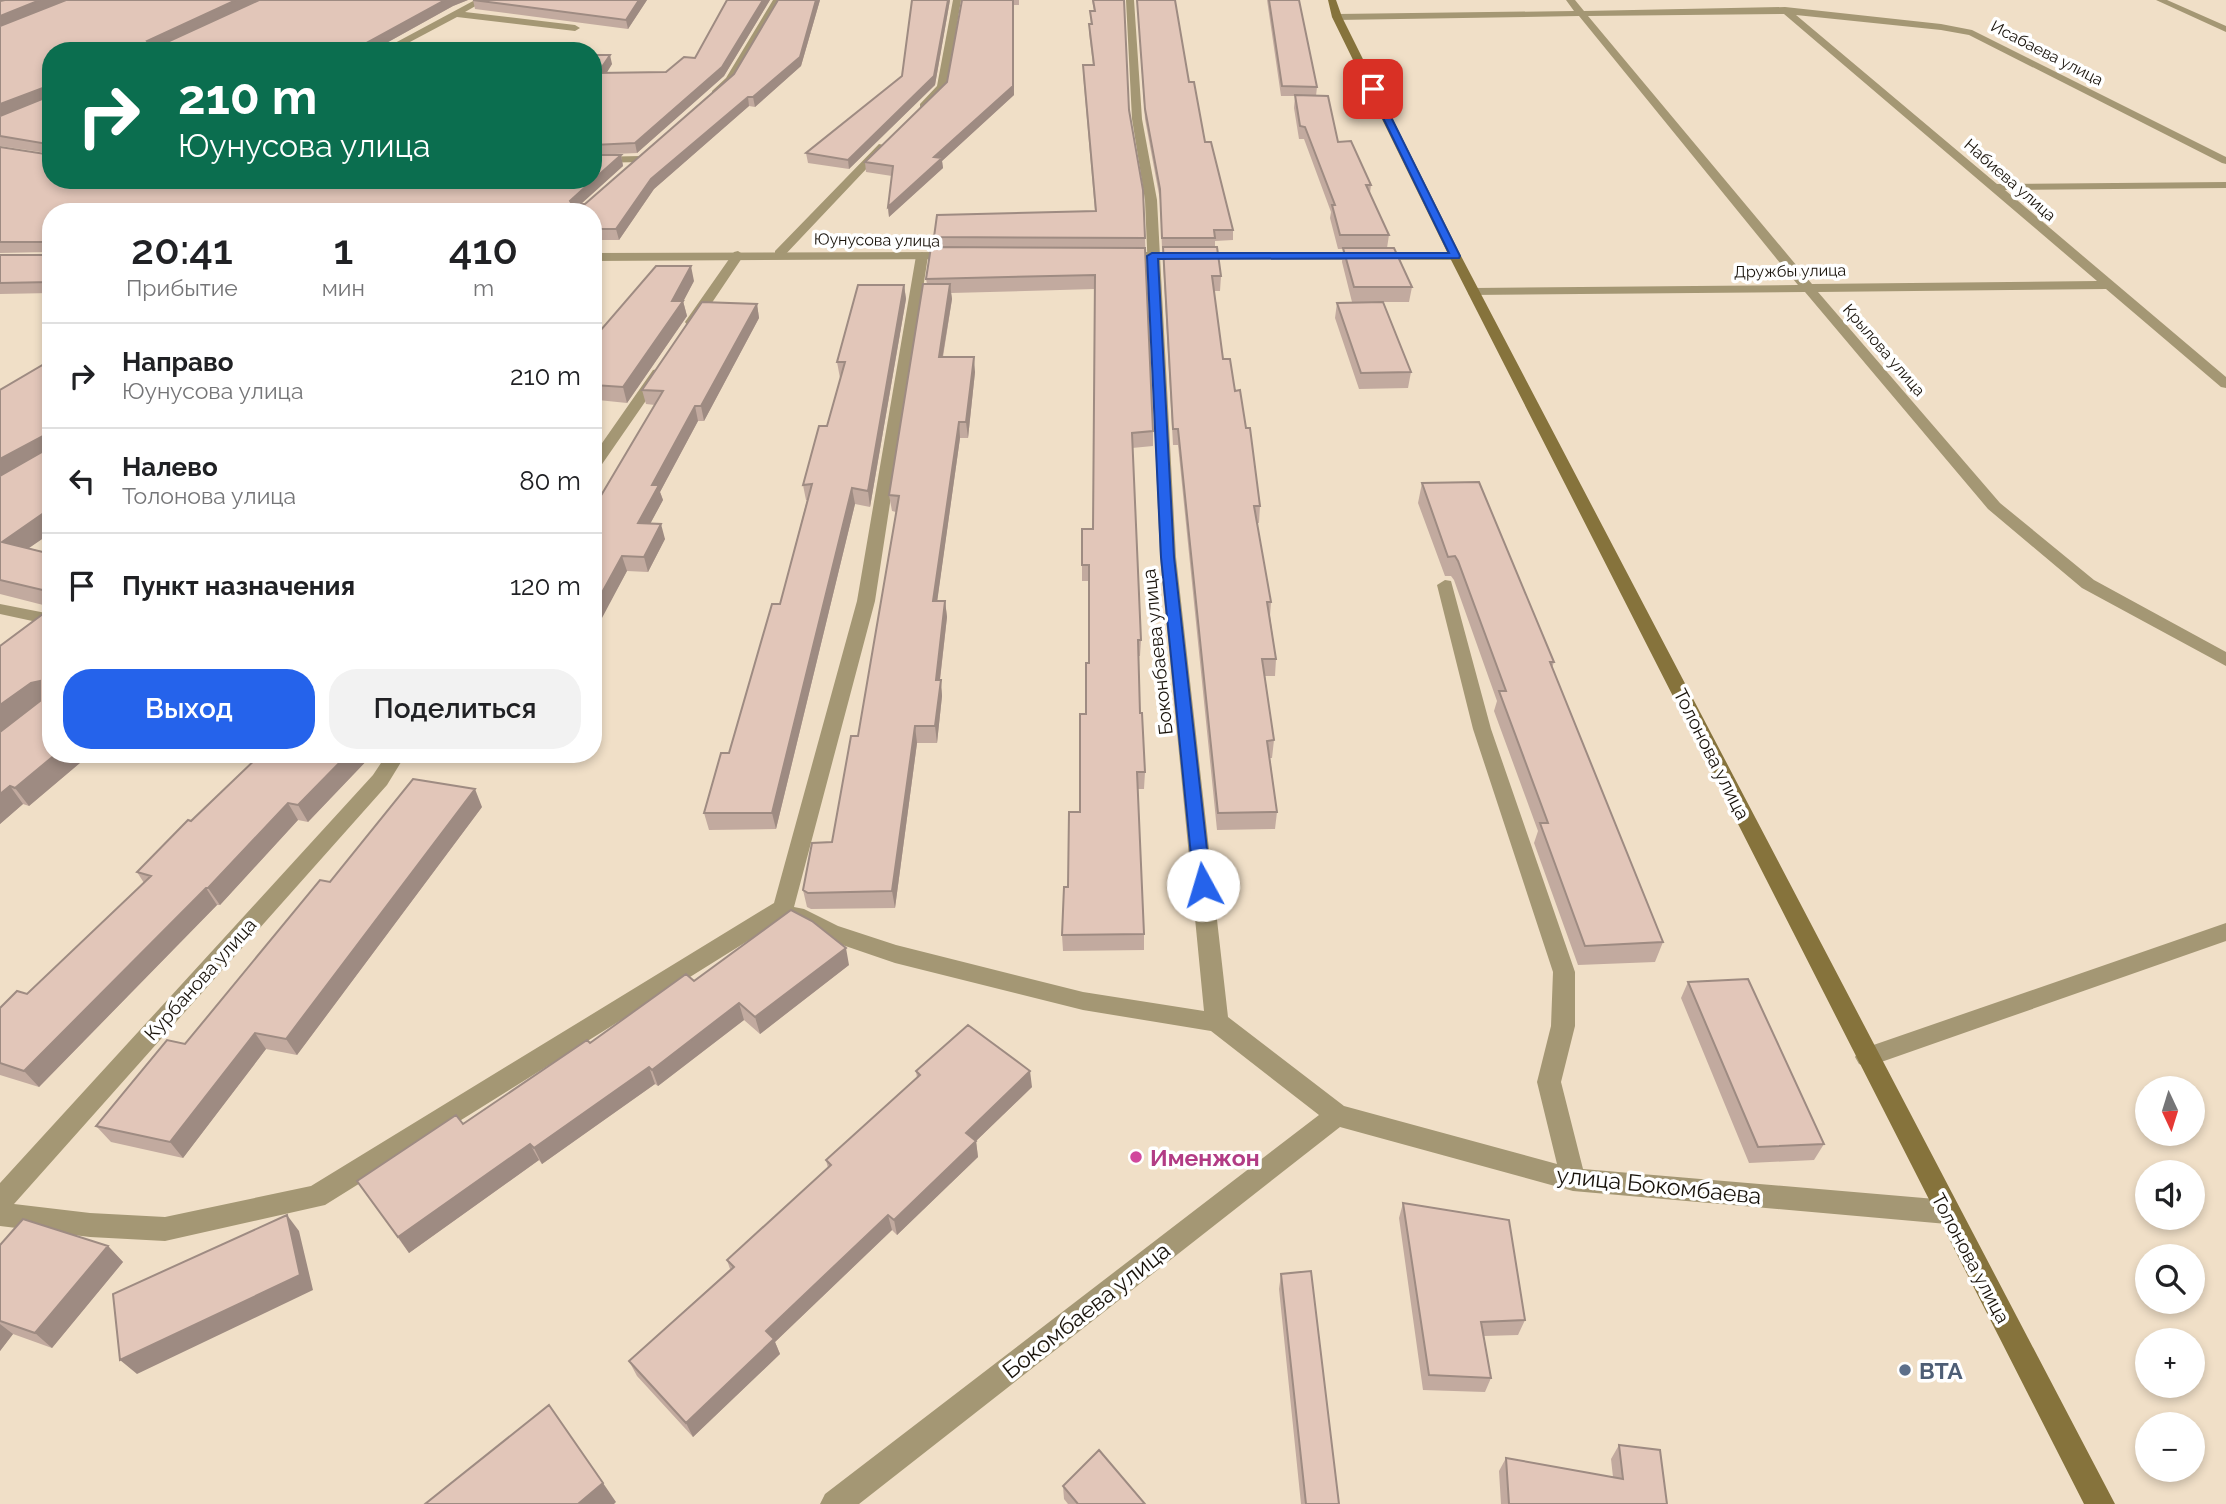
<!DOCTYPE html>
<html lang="ru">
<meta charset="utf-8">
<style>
:root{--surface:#fff;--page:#f2f2f2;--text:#202124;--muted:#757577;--line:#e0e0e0;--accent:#2563eb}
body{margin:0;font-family:Raleway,sans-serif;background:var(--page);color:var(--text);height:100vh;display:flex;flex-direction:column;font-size:26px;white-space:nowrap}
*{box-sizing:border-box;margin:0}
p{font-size:23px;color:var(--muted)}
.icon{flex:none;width:38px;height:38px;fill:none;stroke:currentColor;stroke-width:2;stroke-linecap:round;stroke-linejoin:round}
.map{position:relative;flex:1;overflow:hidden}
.sheet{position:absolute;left:42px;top:203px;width:560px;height:560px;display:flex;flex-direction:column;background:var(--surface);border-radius:28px;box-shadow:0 4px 10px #0003}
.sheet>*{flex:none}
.banner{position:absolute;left:42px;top:42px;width:560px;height:147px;border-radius:28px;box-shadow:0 4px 10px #0003;background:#0b6e4f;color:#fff;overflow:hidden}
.needle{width:46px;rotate:176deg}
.buttons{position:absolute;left:2135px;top:1076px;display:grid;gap:14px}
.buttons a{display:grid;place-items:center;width:70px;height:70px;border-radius:50%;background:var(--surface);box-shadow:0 4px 10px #0003;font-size:35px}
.pin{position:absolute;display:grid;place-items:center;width:60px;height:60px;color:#fff;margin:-30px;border-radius:14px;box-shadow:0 4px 10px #0006}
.me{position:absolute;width:77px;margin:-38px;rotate:354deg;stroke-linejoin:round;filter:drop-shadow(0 0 5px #0008)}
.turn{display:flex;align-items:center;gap:24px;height:147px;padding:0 21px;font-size:32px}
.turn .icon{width:91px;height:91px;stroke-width:2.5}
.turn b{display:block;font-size:49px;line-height:60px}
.eta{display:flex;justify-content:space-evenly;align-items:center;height:119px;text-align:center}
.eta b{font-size:42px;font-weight:600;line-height:49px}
.button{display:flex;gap:14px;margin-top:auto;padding:14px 21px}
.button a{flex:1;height:80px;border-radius:28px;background:var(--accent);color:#fff;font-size:28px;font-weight:600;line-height:80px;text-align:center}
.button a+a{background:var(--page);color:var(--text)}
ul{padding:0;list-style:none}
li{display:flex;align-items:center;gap:21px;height:105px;padding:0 21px;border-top:2px solid var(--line)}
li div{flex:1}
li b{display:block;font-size:26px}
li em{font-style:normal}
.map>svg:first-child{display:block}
</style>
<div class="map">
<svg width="2226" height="1504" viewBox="0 0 2226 1504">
<rect width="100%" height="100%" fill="#f0dfc7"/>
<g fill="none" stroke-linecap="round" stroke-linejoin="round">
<path fill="#a49774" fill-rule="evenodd" d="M475 0H486L465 12 575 25 580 28 575 31 457 17 393 51H380Z
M773 0H781L735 80 720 95H712V91L726 78Z
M953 0H961L947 87 928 108H920V104L937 86Z
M1126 0H1134L1142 119 1157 200 1176 557 1228 1017 1344 1106 1557 1164 1537 1082 1551 1026 1553 972 1473 729 1437 585 1445 580 1451 581 1491 729 1575 972V1026L1561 1082 1583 1169 1947 1200 1956 1204 1960 1212 1956 1220 1947 1224 1573 1191 1340 1127 859 1504H820L825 1494 1319 1115 1211 1031 1083 1010 895 963 822 938 788 921 786 917 325 1205 165 1241 90 1237 0 1226V1183L373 775 387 754H406L387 785 14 1204 90 1213 165 1217 311 1186 774 903 857 601 916 256 922 252 928 256 875 601 794 907 804 909 838 926 896 945 1083 992 1204 1011 1160 557 1145 200 1132 119Z
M1566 0H1575L1584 11 1785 7 1941 24 1972 30 2226 157V164L2222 163 1969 35 1941 30 1796 15 1997 184 2226 182V188L2005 190 2226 377V388L2221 387 2106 289 1818 292 2000 503 2094 580 2226 652V666L2082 588 1988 509 1805 292 1469 295 1468 292 1474 288 1798 285 1579 16 1337 20 1332 17 1337 14 1574 11ZM1784 14 2097 281 1812 284 1588 16Z
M2156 0H2167L2226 26V32Z
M879 144 888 146 783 257H775V251Z
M593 157 641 156 647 159 641 162 593 163Z
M738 251 744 255 699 322 692 326 687 325 685 322 734 252Z
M658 369 665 373 598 470 593 472V456L653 370Z
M0 604 51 614V625L0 614Z
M2226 923V941L1867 1067 1859 1064 1855 1057 1859 1050Z"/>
<path fill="#a49774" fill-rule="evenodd" d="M956 252 960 253V259L593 261V253Z
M1119 252H1455L1461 256 1455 260 1115 259V253Z"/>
<path fill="#86733c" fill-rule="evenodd" d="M1328 0H1336L1342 17 1461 256 2115 1504H2084L1449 256 1332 17Z"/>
</g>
<path fill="#c2aa9f" d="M5 0H258L211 22 259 0H468L453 6 372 51H51V180H593V155H621L623 166 581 204H585L734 74 778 0H820L801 66 755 107 749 106 654 189 619 240H593V212H51V293L0 294V255H45L46 252 0 253V147L45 154 47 153 0 146V116H1H0V1Z
M473 0H647L628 29 475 9Z
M727 0H770L724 76 637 153 593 155V55L612 64 607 72H666L695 58Z
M912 0H950L935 85 849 169 808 163 806 153 902 76Z
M962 0H1019V5H1014V95L942 161 943 168 889 217 888 207 892 176 866 172 865 162 947 82Z
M1092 0H1124L1129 110 1145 238 1153 431V446L1132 448 1141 640 1140 656H1138L1140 713 1145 772 1144 789H1138L1144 934V950L1063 951 1062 935 1068 887 1080 812 1089 663V581H1082V565L1093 529 1095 289 951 293 952 299 943 357 975 372 968 438H960L937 601H945L947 617 940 680 942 696 937 743H917L895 908 811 909 807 907 803 890 832 842 858 736 896 512 892 511 889 495 927 284 926 279 935 247 934 237 1095 211 1083 74V65H1093L1089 33V24H1091L1090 11H1094Z
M1137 0H1175L1189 82 1205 142 1233 230V240L1215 241V247L1221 276 1220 291H1214L1223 359 1235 391 1246 428 1260 506 1259 523H1257L1271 602 1270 616 1276 659 1275 676H1265L1274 740 1272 758H1270L1277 812 1275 829 1217 830 1178 445H1173L1163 262V248H1162L1160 200 1145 119Z
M1267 0H1299L1317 87 1316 96 1338 142 1371 185 1370 193 1389 235 1387 248 1412 287 1409 302H1352L1342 262 1343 249H1338L1330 218 1331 212 1304 139H1299L1294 108 1295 96H1281Z
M694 281 683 301 687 316 627 403 598 400 593 409V339Z
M904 285 906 299 870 507 855 504 776 829 709 830 704 813 729 753 780 604 807 500H806L803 485 827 426 841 378H840L837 362Z
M1337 303 1411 372 1408 388 1359 389 1335 318Z
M757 304 759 318 704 421H698L660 492 663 500 650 524 665 539 648 572 627 571 593 632V509L655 405 646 404 642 390Z
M0 390 29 548 51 554V607L0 594Z
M1422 483 1554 662 1552 668 1663 942 1655 962 1578 965 1534 843 1538 831 1494 711 1497 701 1454 580 1451 576H1445L1418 503Z
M0 646 51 754 87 757 29 806 23 804 0 824Z
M373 754 308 822 298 820 220 905H217L39 1087 0 1075V1008L27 994 144 883 137 872 191 821Z
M482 807 297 1055 266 1049 183 1158 111 1142 96 1126 185 1044 330 882Z
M849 965 760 1034 744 1020 658 1086 655 1084 542 1164 539 1160 409 1253 357 1181 463 1124 590 1043 694 981Z
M1688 982 1824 1144 1814 1160 1749 1163 1681 998Z
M916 1071 1032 1087 976 1141 978 1157 897 1235 892 1230 775 1342 780 1354 693 1437 637 1376 629 1361 730 1269 727 1260 828 1168 826 1160 917 1078Z
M1403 1203 1525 1320 1518 1335 1484 1336 1491 1378 1485 1392 1423 1390 1399 1218Z
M0 1245 108 1246 123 1262 52 1348 13 1334 0 1351Z
M1281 1274 1339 1504H1301L1279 1289Z
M1619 1445 1667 1504H1501L1499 1471 1506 1458 1613 1477 1611 1459Z
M1063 1486 1145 1504H1068L1064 1499Z"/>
<path fill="#9e8b82" d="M40 0H66L0 27V16Z
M236 0H258L151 50 147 41Z
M445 0H468L453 6 372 51H352Z
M639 0H647L628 29 626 20Z
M763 0H770L724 76 637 153 635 143Z
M816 0H820L801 66 755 107 753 97Z
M948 0H950L935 85 849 169 848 160 934 76Z
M1013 0 1014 95 942 161 943 168 889 217 888 207 934 157Z
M610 55 612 64 601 82 598 73Z
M48 86 51 96 0 116V104Z
M748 97 749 106 654 189 619 240 616 229 651 179Z
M621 155 623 166 572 212 570 201Z
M691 266 694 281 683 302V301L687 316 627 403 623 387Z
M950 284 952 299 940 372 939 357Z
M904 285 906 299 870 507 868 491Z
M757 304 759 318 704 421 701 406Z
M974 357 975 372 968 438 966 422Z
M594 385 598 400 593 409V386Z
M695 406 698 421 660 492 663 500 642 539 638 523 652 485Z
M959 422 960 438 935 617 933 601Z
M43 436 51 449 0 482V459Z
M852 488 855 504 776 829 772 813Z
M51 508V533L13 559 2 542Z
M661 524 665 539 648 572 644 557Z
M622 556 627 571 594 633 593 609Z
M945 601 947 617 938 696 936 680Z
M941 680 942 696 937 743 935 726Z
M40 681 51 696 0 733V705L31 683Z
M915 726 917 743 895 908 892 891Z
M56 754H85L87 757 29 806 15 788Z
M348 754H373L308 822 298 805Z
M10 786 23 804 0 824V794Z
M475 789 482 807 297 1055 286 1039Z
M288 803 298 820 220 905 208 888Z
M206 888 217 905 39 1087 24 1071Z
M846 948 849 965 760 1034 755 1017Z
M739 1003 744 1020 658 1086 652 1070Z
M255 1033 266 1049 183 1158 170 1142Z
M649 1067 655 1084 542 1164 534 1148Z
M1030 1071 1032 1087 976 1141 978 1157 897 1235 894 1220 966 1133Z
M530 1144 539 1160 409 1253 398 1237Z
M287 1215 299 1231 313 1290 137 1374 120 1360Z
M888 1215 892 1230 775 1342 780 1354 693 1437 686 1423 766 1331Z
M108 1246 123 1262 52 1348 35 1333Z
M0 1324 13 1334 0 1351Z
M603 1483 616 1502 614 1504H578Z"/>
<path fill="#e2c6b9" stroke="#9e8b82" stroke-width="2" d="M5 0H40L0 16V1Z
M66 0H236L147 41 150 44H163L259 0H445L352 51H51V180H593L570 201 572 204H585L734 74 778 0H816L800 57 753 97H748L651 179 616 229H593V212H51V282L0 283V255H45L48 244 45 242H0V147L45 154 48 152V144L0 136V116L47 97 48 86 0 104V26Z
M473 0H639L626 20Z
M727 0H763L722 67 635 143 593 145V55H610L598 73 666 72 684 57 695 58Z
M912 0H948L934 76 848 160 806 153 902 76Z
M962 0H1013V86L934 157 942 158 888 207 893 166 865 162 947 82Z
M1093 0H1124L1129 110 1143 190 1145 238 934 237 937 215 1096 211 1083 65H1094L1089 24H1092L1090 11H1095Z
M1137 0H1175L1189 82H1194L1205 142H1211L1233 230H1214L1215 238H1162L1160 189 1145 109Z
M1269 0H1299L1317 87 1282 86Z
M1295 95 1328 96 1338 142 1351 141 1371 185H1366L1389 235H1340L1332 205H1335L1305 127 1300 126Z
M593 155H621L593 180Z
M931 247 1145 248 1153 431 1132 433 1141 640H1138L1140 713H1142L1145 772H1137L1144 934 1062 935 1064 887H1068L1069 812H1080V714H1086V663H1089V565H1082V529H1093L1095 275 926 279Z
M1163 247H1217L1221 276H1212L1223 359H1230L1235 391 1240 390 1246 428H1250L1260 506H1254L1271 602H1267L1276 659H1262L1274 740 1267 741 1277 812 1218 813 1178 429H1173Z
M1343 248H1394L1412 287H1354Z
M656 266H691L672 301H683L623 387 594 385 593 386V339Z
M923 284H950L939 357H974L966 422H959L933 601H945L936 680H941L935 726H915L892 891 808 893 803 890 812 843 832 842 851 736H858L899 496 889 495Z
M858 285H904L868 491 852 488 772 813H704L721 753H729L772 604H780L812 484 803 485 819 426H827L845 362H837Z
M702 302 757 304 701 406H695L652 485H659L638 523 661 524 644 557 622 556 593 609V509L663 391 642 390Z
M1383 302 1411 372 1361 373 1337 303Z
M51 360V508L2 542 51 554V592L0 580V476L42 452 43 436 0 459V390Z
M1479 482 1554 662H1550L1663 942 1585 946 1540 823H1548L1499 691H1506L1458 561 1455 556 1448 557 1422 483Z
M51 608V754H56L15 788 10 786 0 794V732L40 701V681L31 683 0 705V646Z
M261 754H348L298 805 288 803 208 888H206L24 1071 0 1063V1008L17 991 27 994 151 876 137 872 188 820 191 821Z
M413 779 475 789 286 1039 255 1033 170 1142 96 1126 167 1040 185 1044 320 880 330 882Z
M791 910 812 921 846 948 755 1017 739 1003 652 1070 649 1067 534 1148 530 1144 398 1237 357 1181 456 1115 463 1124 587 1040 590 1043 686 974 694 981Z
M1748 979 1824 1144 1758 1147 1688 982Z
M968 1025 1030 1071 966 1133 976 1141 894 1220 888 1215 766 1331 774 1339 686 1423 629 1361 734 1267 727 1260 831 1165 826 1160 920 1075 916 1071Z
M1403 1203 1509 1220 1525 1320 1481 1322 1491 1378 1429 1375Z
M287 1215 300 1275 120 1360 113 1294Z
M23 1219 108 1246 35 1333 0 1321V1245Z
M1311 1271 1339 1504H1306L1281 1274Z
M549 1405 603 1483 578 1504H425Z
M1619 1445 1660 1450 1667 1504H1509L1506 1458 1623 1479Z
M1099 1450 1145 1504H1078L1063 1486Z"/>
<path fill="#2563eb" stroke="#184099" stroke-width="2" d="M1373 86 1377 89 1460 256 1459 258 1158 259 1174 557 1211 885 1209 890H1196L1194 885 1161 557 1147 256 1152 253H1449L1369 89Z"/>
<circle fill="#d1479c" stroke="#fff" stroke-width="2.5" cx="1136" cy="1157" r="7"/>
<circle fill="#5c6f8a" stroke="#fff" stroke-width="2.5" cx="1905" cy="1370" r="7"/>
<g text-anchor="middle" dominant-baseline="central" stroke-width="7" stroke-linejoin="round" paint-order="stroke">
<g font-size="16" fill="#19130b" stroke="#fff">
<text transform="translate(2047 53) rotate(27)">Исабаева улица</text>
<text transform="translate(2010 180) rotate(41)">Набиева улица</text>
<text transform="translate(877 240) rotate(1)">Юунусова улица</text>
<text transform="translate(1790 271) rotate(-1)">Дружбы улица</text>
<text transform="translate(1884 350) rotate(49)">Крылова улица</text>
</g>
<g font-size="19" fill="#19130b" stroke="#fff">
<text transform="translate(1157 652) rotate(-96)">Боконбаева улица</text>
<text transform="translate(1712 754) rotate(63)">Толонова улица</text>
<text transform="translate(200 979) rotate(-48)">Курбанова улица</text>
<text transform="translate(1971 1258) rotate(62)">Толонова улица</text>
</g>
<g font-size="23" font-weight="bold" fill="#b23c85" stroke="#fff" text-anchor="start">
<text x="1150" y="1157">Именжон</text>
</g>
<g font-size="23" fill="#19130b" stroke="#fff">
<text transform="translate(1659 1185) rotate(6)">улица Бокомбаева</text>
<text transform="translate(1086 1310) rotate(-38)">Бокомбаева улица</text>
</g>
<g font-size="23" font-weight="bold" fill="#4e5e75" stroke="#fff" text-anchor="start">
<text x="1919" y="1370">BTA</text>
</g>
</g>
</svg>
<div class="buttons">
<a><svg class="needle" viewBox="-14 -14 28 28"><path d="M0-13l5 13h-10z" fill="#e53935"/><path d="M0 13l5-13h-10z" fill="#757577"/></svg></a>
<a><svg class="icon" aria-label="sound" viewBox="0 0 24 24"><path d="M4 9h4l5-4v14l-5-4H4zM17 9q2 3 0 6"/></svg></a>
<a><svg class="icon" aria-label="search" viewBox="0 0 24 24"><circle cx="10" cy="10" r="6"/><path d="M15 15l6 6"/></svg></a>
<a>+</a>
<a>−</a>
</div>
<div class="pin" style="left:1373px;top:89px;background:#d93025"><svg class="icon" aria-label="arrive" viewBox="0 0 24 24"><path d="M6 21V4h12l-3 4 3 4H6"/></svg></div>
<svg class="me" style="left:1203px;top:885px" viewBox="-20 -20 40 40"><circle r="19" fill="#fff"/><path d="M0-13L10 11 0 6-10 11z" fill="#2563eb"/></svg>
<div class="banner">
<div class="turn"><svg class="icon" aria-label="right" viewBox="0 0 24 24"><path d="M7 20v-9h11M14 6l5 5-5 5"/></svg><div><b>210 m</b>Юунусова улица</div></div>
</div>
<section class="sheet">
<div class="eta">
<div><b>20:41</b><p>Прибытие</p></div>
<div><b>1</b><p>мин</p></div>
<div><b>410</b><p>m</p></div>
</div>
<ul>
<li><svg class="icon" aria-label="right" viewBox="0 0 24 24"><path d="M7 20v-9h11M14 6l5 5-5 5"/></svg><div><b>Направо</b><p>Юунусова улица</p></div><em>210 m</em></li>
<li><svg class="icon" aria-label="left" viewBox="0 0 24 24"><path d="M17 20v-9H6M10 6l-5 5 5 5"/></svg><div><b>Налево</b><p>Толонова улица</p></div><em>80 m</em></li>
<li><svg class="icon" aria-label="arrive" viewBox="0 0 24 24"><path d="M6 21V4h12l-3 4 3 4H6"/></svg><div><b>Пункт назначения</b></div><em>120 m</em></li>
</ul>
<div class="button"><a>Выход</a><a>Поделиться</a></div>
</section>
</div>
